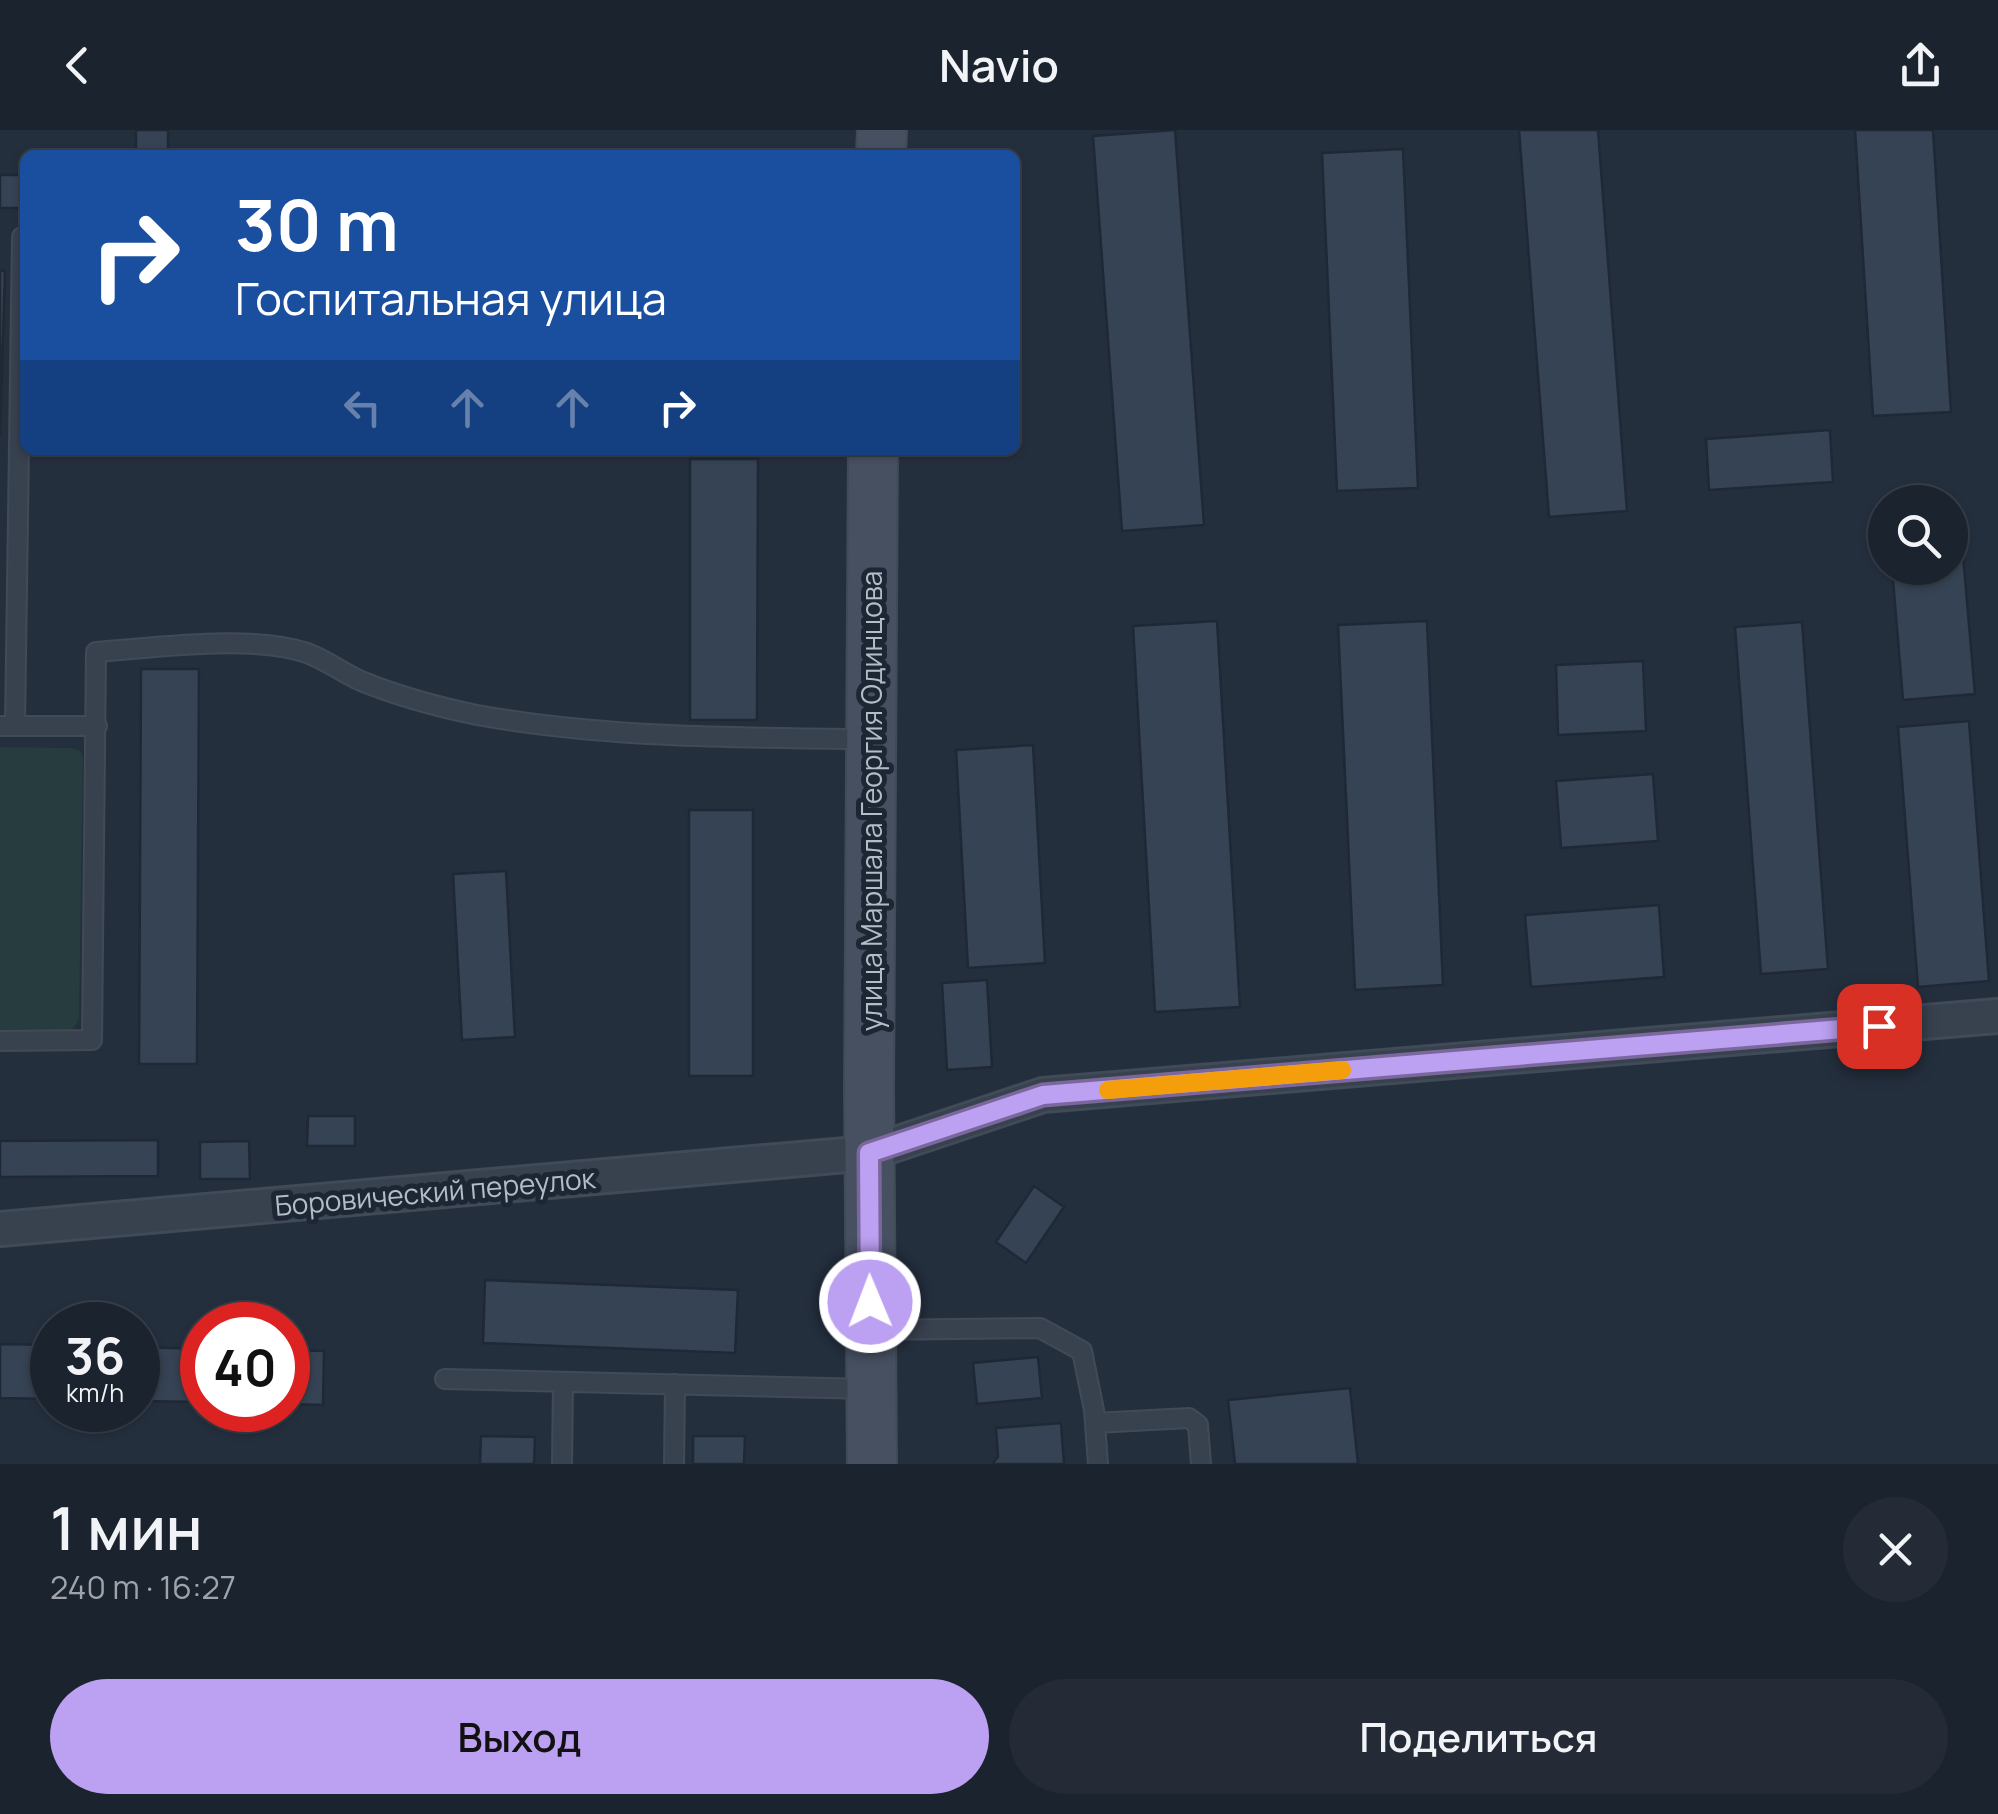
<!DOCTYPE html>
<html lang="ru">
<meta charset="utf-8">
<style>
:root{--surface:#1b232e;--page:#242b36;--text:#f1f3f6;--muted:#a0a4aa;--line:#39404a;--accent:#bca0f2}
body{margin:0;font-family:Manrope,sans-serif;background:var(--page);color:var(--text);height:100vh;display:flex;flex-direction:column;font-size:38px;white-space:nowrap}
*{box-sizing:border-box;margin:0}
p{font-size:32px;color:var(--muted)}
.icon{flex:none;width:55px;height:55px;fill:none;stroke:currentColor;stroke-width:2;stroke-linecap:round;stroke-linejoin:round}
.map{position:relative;height:1334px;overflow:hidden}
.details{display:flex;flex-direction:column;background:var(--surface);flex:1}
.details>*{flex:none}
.banner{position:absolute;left:20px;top:20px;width:1000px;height:305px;border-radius:15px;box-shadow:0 2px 8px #0004,0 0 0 2px var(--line);background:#1a4fa0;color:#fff;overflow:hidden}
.tools{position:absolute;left:1868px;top:355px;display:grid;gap:20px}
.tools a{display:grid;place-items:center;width:100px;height:100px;border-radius:50%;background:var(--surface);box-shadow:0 2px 8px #0004,0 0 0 2px var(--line);font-size:50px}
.speed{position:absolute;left:30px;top:1172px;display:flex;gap:20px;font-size:50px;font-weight:700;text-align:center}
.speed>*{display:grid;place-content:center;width:130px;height:130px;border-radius:50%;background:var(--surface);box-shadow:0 2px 8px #0004,0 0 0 2px var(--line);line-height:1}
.speed small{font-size:25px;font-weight:400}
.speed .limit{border:15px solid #d22;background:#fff;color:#111}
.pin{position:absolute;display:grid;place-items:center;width:85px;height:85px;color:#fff;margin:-42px;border-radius:20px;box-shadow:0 5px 15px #0006}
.me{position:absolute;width:110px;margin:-55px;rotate:359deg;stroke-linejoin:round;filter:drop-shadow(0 0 8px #0008)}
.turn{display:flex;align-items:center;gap:35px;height:210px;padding:0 50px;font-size:45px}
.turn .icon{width:130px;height:130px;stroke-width:2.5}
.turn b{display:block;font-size:70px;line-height:85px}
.lanes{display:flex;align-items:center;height:95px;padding:0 50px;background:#0003;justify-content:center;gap:50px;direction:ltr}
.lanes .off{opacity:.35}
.round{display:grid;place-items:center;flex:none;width:105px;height:105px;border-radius:52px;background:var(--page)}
.overview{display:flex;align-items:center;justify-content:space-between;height:170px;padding:0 50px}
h1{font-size:60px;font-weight:600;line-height:75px}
.button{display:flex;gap:20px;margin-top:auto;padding:20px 50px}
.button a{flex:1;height:115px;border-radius:60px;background:var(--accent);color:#111;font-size:40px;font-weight:600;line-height:115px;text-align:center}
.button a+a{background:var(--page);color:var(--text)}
header{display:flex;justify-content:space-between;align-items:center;height:130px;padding:0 50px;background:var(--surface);font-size:45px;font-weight:600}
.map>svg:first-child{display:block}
</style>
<header><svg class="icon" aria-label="back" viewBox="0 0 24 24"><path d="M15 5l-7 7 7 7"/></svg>Navio<svg class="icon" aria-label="share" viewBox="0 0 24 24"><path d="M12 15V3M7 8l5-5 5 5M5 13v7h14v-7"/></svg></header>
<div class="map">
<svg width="1998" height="1334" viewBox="0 0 1998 1334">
<rect width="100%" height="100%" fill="#242f3e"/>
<path fill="#263c3f" d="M0 617 72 618 80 621 83 628 79 888 74 898 65 901H0Z"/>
<path fill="#364354" stroke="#1f2835" stroke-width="2.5" d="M136 0H168V25H136Z
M1175 0 1204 395 1122 401 1093 6Z
M1519 0H1598L1627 381 1549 387Z
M1855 0H1933L1951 282 1873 286Z
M1403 19 1418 358 1337 361 1322 23Z
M0 45H25V78H0Z
M0 141H5L0 306Z
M1830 300 1833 352 1709 360 1706 309Z
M690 329H758L757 590H690Z
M1961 402 1975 564 1903 570 1892 438H1950V403Z
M1217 491 1240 877 1155 882 1133 496Z
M1427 491 1443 855 1355 860 1338 495Z
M1802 492 1828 839 1761 844 1735 497Z
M1643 531 1646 601 1558 605 1556 535Z
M141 539H199L197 934H139Z
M1969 591 1989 851 1918 857 1898 597Z
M1033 615 1045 833 968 838 956 620Z
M1653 644 1658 711 1561 718 1556 651Z
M689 680H753V946H689Z
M506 741 515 907 462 910 453 744Z
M1659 775 1664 847 1531 857 1525 785Z
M987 850 992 937 947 940 942 853Z
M308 986H355V1016H307Z
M158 1010V1046L0 1047V1011Z
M249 1011 250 1049H200V1012Z
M1034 1056 1064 1077 1026 1133 996 1112Z
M485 1150 738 1160 735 1223 483 1213Z
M0 1214 52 1215V1269L0 1268Z
M138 1217 202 1219V1272L138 1271Z
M288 1220 324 1221 323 1275 288 1274Z
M1038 1227 1042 1268 977 1274 973 1233Z
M1350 1258 1358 1334H1235L1228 1270Z
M1061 1293 1064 1334H992L998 1327 996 1298Z
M481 1306 535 1307 534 1334H480Z
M693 1306H745L744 1334H693Z"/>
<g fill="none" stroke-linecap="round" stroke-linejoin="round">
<g stroke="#414a57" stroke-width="22">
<path id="lane" d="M0 596H97
M15 596 22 107
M0 911 92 910 96 522C155 518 253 504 307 523 326 530 343 543 361 551 398 566 438 577 477 585 606 608 740 608 870 609
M871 1200 1040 1198 1082 1221 1094 1280 1098 1334
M445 1249 871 1259
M1095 1293 1189 1288 1198 1295 1201 1334
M562 1334 563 1252
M674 1334 675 1254"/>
</g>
<g stroke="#414a57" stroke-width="38">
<path id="street" d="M0 1099 869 1023 1043 965 1998 886"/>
</g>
<g stroke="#414a57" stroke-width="52">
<path id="secondary" d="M881 25 882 0
M872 1334 869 958 873 320"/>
</g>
<use href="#lane" stroke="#38414e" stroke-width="18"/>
<use href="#street" stroke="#38414e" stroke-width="32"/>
<use href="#secondary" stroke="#465061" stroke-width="48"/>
</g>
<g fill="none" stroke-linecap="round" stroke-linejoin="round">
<g stroke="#7a689d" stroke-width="25">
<path id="route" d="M870 1172 869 1023 1043 965 1879 896"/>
</g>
<use href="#route" stroke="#bca0f2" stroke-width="18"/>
<path stroke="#f59e0b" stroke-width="18" d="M1108 960 1342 940"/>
</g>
<g text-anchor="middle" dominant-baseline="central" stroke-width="10" stroke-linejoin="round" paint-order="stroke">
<g font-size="28" fill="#b4bcc9" stroke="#1d2633">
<text transform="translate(871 671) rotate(-90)">улица Маршала Георгия Одинцова</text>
<text transform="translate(435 1061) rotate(-5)">Боровический переулок</text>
</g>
</g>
</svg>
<div class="tools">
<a><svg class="icon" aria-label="search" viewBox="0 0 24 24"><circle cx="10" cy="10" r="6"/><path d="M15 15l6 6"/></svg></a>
</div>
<div class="speed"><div>36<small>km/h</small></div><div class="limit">40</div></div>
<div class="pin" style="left:1879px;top:896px;background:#d93025"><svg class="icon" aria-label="arrive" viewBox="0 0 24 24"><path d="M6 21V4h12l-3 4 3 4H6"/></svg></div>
<svg class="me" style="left:870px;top:1172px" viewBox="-20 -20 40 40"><circle r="17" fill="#bca0f2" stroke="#fff" stroke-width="3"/><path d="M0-11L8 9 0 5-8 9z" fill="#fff"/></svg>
<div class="banner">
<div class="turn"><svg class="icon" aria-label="right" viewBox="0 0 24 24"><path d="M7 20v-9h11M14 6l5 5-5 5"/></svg><div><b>30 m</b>Госпитальная улица</div></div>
<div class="lanes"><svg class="icon off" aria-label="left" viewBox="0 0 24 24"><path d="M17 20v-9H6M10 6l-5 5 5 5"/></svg><svg class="icon off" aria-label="ahead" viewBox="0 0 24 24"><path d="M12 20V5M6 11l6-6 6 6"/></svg><svg class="icon off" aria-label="ahead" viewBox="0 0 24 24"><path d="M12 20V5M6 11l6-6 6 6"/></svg><svg class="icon" aria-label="right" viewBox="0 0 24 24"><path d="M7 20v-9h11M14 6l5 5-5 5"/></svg></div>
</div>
</div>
<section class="details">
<div class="overview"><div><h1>1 мин</h1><p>240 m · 16:27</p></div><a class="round"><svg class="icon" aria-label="close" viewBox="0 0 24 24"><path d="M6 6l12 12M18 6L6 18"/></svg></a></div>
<div class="button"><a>Выход</a><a>Поделиться</a></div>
</section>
